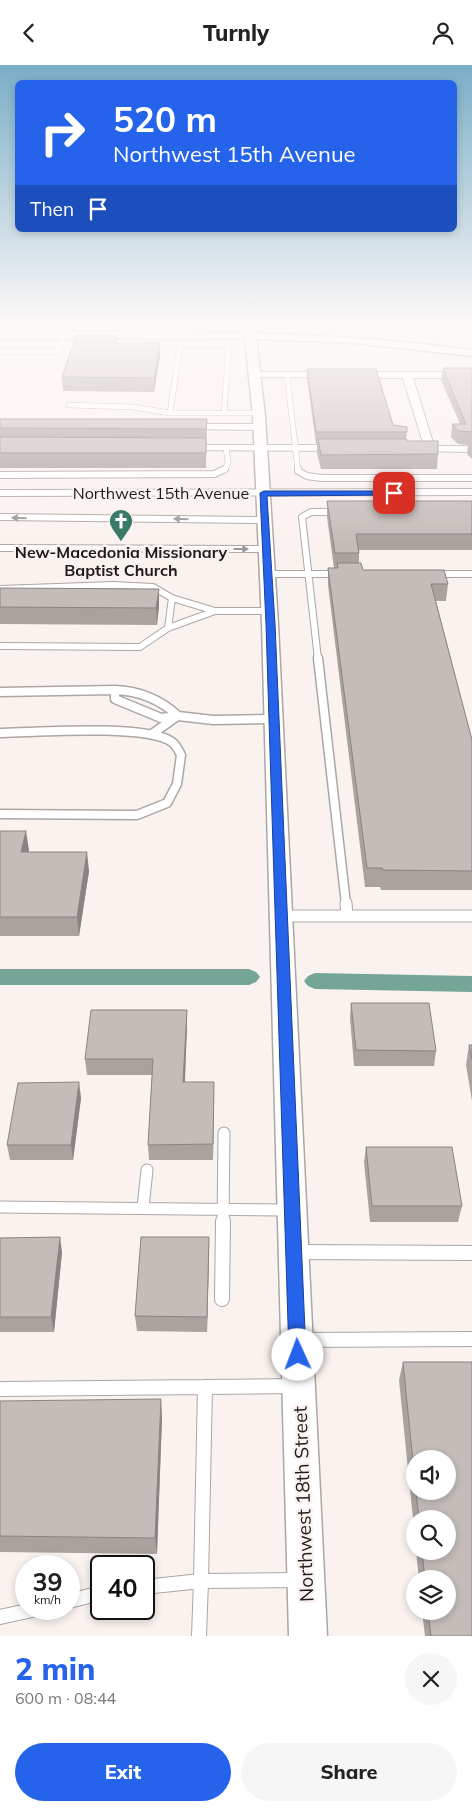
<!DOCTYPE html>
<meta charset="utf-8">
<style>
:root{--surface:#fff;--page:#f6f6f6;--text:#222;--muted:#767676;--accent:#2563eb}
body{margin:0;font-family:Mulish,sans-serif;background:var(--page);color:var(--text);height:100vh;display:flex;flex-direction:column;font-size:19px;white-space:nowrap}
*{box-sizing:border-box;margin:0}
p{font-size:16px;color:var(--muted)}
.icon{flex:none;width:28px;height:28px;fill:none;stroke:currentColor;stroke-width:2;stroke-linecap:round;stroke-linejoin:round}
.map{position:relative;height:1571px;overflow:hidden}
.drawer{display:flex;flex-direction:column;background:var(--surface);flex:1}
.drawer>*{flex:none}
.banner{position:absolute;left:15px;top:15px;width:442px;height:152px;border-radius:8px;box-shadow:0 2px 8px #0003;background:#2563eb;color:#fff;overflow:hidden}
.buttons{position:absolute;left:406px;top:1385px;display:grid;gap:10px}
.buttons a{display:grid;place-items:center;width:50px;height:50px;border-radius:50%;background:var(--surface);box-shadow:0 2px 8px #0003;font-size:25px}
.speed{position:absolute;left:15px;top:1490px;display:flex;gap:10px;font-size:25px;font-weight:700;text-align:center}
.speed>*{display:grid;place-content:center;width:65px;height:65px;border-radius:50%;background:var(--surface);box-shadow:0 2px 8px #0003;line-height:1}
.speed small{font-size:12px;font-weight:400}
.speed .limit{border:2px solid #111;border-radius:8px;background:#fff;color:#111}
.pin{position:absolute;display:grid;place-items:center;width:42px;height:42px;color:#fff;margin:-21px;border-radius:10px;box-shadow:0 2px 8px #0006}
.me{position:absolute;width:55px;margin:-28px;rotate:358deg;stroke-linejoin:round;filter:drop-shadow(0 0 4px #0008)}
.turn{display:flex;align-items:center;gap:18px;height:105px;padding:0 15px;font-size:22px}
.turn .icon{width:65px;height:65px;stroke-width:2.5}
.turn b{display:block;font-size:35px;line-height:42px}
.then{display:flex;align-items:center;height:48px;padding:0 15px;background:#0003;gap:10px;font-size:19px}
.round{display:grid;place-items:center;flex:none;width:52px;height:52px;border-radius:26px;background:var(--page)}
.overview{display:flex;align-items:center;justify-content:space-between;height:85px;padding:0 15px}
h1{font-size:30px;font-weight:800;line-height:38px;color:var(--accent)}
.button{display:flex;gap:10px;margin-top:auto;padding:10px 15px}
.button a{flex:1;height:58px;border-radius:30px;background:var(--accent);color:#fff;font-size:20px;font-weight:800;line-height:58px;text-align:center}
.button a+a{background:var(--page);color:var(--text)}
header{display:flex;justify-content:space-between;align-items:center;height:65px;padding:0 15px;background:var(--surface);font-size:22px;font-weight:800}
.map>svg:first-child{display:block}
</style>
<header><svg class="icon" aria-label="back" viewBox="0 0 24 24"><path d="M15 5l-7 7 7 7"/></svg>Turnly<svg class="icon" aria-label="person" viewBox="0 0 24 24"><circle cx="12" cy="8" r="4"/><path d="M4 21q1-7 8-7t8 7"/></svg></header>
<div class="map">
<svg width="472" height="1571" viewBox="0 0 472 1571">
<rect width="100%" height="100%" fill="#faf2ef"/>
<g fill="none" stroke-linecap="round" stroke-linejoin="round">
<path fill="#74a596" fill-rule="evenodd" d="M0 904H249L256 907 260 912 256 917 249 920H0Z
M315 908 472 911V927L315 924 308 921 304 916 308 911Z"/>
<g stroke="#ada6a3" stroke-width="6">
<path id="service-far4" d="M176 259V263
M0 279H85
M149 279 229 280 224 348H170L180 280
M0 287H56L72 259
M287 310 298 405
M69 340 133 342 170 348
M224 348H258
M225 405 228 397 226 383"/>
</g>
<g stroke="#ada6a3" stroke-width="8">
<path id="service-far3" d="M298 404V406L307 411 321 413H472
M0 410 214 409 225 404
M0 452 265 455
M0 483 266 484
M267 509H340
M435 509H472
M0 524 113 520 153 522 172 533 215 546 168 563 140 582 0 581
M215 546H269
M168 563 172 533
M318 594 302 452 311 447H337"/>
</g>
<g stroke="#ada6a3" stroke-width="11">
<path id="service-far2" d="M318 593 346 839
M115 625C139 626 160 634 178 651L161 653 115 634Z
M0 627 115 625
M178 651 213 655 274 654
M0 668C35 667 147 659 172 677 176 680 179 686 181 690L177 719 167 738 137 750 0 749
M152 669 176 652"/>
</g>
<g stroke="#ada6a3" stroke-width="13">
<path id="service-far1" d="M346 838 347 851
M282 851H472
M0 1142 289 1145
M143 1143 147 1105
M223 1158 224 1068"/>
</g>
<g stroke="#ada6a3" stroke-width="16">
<path id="service" d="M297 1187 472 1188
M222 1234 223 1156
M302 1275 472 1274
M0 1324 205 1322
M144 1522 201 1516 205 1322 293 1321
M69 1536 101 1528
M0 1552 37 1544
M199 1571 201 1516 298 1515"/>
</g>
<g stroke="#ada6a3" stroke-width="2">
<path id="minor" d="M246 259H254L253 272 246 270Z
M255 307H472V313H413L434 381H472V387L411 386 410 384 411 382 424 381 403 313 252 312 250 310Z
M182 359H259L264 362 259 365 178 364 177 362Z
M183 380H342L347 383 342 386 179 385 178 383 179 381Z
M472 424V430L0 431V425Z"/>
</g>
<g stroke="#ada6a3" stroke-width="3">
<path id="tertiary" d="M0 267C158 266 315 264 472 285V291L355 278 256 274 265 351 278 559 327 1571H289L262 559 253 351 245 273H0Z"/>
</g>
<use href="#service-far4" stroke="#fff" stroke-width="5"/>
<use href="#service-far3" stroke="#fff" stroke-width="6"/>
<use href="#service-far2" stroke="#fff" stroke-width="8"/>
<use href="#service-far1" stroke="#fff" stroke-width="11"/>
<use href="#service" stroke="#fff" stroke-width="14"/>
<use href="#minor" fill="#fff" fill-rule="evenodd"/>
<use href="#tertiary" fill="#fff" fill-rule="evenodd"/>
</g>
<path fill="#a9a29f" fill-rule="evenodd" d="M117 278H160V291L154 327 63 326 62 312Z
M443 303H472V394L467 389 468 380 458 379 451 372 452 359H460L441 315Z
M307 304 393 360 407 367 406 374 407 376 438 389 437 404H321L317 388V379H316L307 314Z
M0 354H207L206 403H0Z
M327 436H472V485H359V498L363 505 448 519 446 536H436L472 675V825H381L380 822H365L328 520V503H334L327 452Z
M0 523 159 541 157 560 0 559Z
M0 766 29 785 28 787 89 806 79 871H0Z
M351 938 436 986 434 1001H354L350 953Z
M187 945V960L185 1017H214L213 1095H149L148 1080 152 1010H87L85 994Z
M469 980H472V1036L466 1000Z
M81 1033 73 1095H10L7 1080Z
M366 1082 462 1141 458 1157H370L364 1097Z
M209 1172V1188L207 1267 137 1266 135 1251Z
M0 1173 62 1187 54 1267H0Z
M403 1297H472V1571H425L422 1546H448V1514H419L416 1486H448V1454H415V1474L399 1315ZM415 1394H448V1426H415Z
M0 1336 162 1352 157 1489 0 1487Z"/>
<path fill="#898482" d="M160 278V291L154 327V313Z
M159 524V541L157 560 156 543Z
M26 766 29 785 24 806 21 787Z
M87 787 89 806 79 871 77 852Z
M187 945V960L184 1033 183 1017Z
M79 1017 81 1033 73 1095 71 1080Z
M214 1017V1033L213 1095V1079Z
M60 1172 62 1187 54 1267 51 1252Z
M209 1172V1188L207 1267V1252Z
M161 1334 162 1352 157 1489 155 1473Z"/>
<path fill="#c4bcb9" stroke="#898482" d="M76 270H117L115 278H160L154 313 62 312Z
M443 303H472V367L459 366 452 359H466Z
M307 304H376L393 360 407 362V367H316Z
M0 354H207L206 364 0 363Z
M0 372 206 373V388H0Z
M318 374H407V376H438V389L321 390Z
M327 436H472V469H356L359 488H335Z
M337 498H361L363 505H444L448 519H431L472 675V806L383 805 382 803H367L328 503H338Z
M0 523 159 524 156 543 0 542Z
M0 766H26L21 787H87L77 852H0Z
M351 938H429L436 986 356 985Z
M91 945H187L183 1017H214L213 1079 148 1080 153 994H85Z
M469 980H472V994Z
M79 1017 71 1080H7L18 1018Z
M366 1082H452L462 1141H372Z
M60 1172 51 1252H0V1173Z
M141 1172H209L207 1252 135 1251Z
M403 1297H472V1571H431L428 1546H448V1514H425L422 1486H448V1454H419L416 1426H448V1394H415V1417Z
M161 1334 155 1473 0 1471V1336Z"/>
<defs><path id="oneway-solid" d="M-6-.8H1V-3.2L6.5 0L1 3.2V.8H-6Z" transform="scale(1.25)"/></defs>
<g fill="#9a9898">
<use href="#oneway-solid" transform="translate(19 453) rotate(-179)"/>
<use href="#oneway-solid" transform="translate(181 454) rotate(-179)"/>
<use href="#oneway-solid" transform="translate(241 484)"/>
</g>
<linearGradient id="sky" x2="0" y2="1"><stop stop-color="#79aec7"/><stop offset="0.54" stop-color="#fdf9f8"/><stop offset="1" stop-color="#fdf9f8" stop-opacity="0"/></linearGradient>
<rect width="472" height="479" fill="url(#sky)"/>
<path fill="#2563eb" stroke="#184099" d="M264 426H394L398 428 394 430 267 431 275 559 306 1290 304 1296 298 1298 291 1296 289 1290 266 559 260 428Z"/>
<defs>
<g id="church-pin" transform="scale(1.25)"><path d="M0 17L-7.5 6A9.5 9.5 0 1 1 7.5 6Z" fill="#3a7a68" stroke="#faf2ef"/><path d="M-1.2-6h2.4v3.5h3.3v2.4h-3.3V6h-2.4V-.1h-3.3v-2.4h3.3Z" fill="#fff"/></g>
</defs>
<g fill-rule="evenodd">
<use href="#church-pin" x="121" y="456"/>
</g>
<g text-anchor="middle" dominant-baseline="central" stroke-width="5" stroke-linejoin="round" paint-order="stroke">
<g font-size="16" fill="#1e1b1a" stroke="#faf2ef">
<text x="161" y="428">Northwest 15th Avenue</text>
</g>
<g font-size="16" font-weight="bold" fill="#1e1b1a" stroke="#faf2ef">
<text x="121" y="487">New-Macedonia Missionary<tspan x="121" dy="18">Baptist Church</tspan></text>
</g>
<g font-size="19" fill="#1e1b1a" stroke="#faf2ef">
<text transform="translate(303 1439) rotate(-92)">Northwest 18th Street</text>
</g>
</g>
</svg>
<div class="buttons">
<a><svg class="icon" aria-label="sound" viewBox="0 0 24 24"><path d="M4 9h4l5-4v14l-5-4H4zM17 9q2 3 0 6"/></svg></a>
<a><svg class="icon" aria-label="search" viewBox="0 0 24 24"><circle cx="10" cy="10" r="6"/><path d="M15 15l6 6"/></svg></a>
<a><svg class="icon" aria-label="layers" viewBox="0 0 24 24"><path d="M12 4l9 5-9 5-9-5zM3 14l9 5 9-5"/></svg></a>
</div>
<div class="speed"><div>39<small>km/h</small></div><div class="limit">40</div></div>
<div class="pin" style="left:394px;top:428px;background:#d93025"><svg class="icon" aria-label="arrive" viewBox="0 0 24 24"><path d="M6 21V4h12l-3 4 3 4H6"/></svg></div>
<svg class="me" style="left:298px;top:1290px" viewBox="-20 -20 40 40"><circle r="19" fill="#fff"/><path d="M0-13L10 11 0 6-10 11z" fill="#2563eb"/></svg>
<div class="banner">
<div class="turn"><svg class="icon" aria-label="right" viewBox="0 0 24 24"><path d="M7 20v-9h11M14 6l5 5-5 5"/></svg><div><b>520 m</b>Northwest 15th Avenue</div></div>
<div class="then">Then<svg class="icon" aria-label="arrive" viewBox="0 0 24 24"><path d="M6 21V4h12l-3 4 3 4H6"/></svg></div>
</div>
</div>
<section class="drawer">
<div class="overview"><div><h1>2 min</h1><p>600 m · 08:44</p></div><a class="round"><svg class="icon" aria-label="close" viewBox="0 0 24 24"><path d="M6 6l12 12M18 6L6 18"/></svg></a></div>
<div class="button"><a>Exit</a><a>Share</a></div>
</section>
